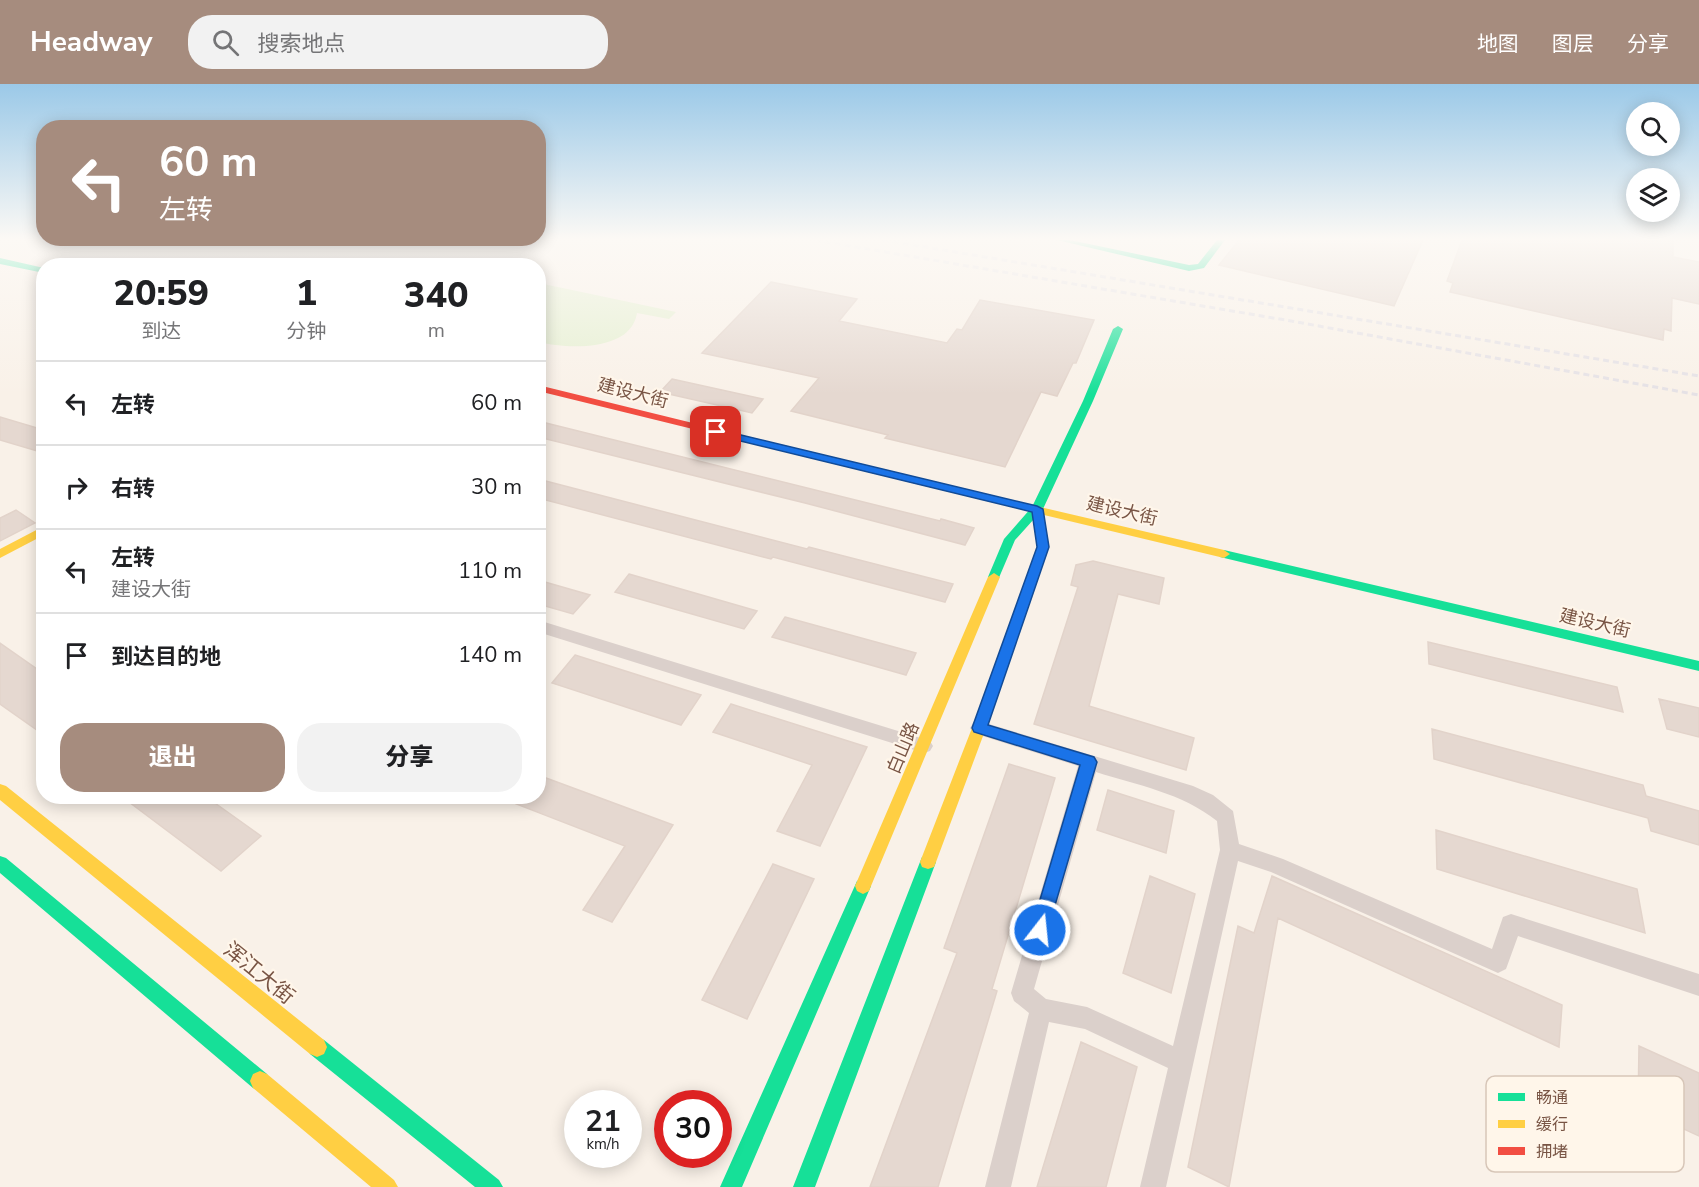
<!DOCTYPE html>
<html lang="zh">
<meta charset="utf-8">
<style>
:root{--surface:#fff;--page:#f2f2f2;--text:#202124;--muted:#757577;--line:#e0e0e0;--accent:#a68c7e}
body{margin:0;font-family:"Nunito Sans","Noto Sans SC",sans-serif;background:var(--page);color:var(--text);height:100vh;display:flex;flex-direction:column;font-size:22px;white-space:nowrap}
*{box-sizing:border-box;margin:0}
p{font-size:20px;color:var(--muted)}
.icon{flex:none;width:33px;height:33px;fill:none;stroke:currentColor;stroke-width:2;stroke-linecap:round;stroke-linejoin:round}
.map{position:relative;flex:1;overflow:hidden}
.panel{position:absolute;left:36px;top:174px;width:510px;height:546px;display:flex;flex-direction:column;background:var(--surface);border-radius:24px;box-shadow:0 3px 15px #0003}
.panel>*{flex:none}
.guide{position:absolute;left:36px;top:36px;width:510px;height:126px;border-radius:24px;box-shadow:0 3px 15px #0003;background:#a68c7e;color:#fff;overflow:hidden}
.buttons{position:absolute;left:1626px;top:18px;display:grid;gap:12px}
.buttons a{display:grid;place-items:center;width:54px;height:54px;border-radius:50%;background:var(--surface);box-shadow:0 3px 15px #0003;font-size:30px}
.speed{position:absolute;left:564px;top:1006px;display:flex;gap:12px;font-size:30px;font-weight:700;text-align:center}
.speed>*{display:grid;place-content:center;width:78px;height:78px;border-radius:50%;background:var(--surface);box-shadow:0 3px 15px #0003;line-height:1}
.speed small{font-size:15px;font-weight:400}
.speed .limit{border:9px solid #d22;background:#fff;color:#111}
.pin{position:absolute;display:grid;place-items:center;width:51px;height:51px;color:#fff;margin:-26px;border-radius:12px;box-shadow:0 3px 9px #0006}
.me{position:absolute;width:66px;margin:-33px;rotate:16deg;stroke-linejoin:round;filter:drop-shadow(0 0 4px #0008)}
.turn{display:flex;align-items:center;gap:21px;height:126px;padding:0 24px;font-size:27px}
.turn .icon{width:78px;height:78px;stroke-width:2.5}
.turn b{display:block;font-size:42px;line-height:51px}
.eta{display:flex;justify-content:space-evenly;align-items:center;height:102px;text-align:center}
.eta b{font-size:36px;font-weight:800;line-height:42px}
.button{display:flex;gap:12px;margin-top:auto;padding:12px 24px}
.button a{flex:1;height:69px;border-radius:24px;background:var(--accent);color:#fff;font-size:24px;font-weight:800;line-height:69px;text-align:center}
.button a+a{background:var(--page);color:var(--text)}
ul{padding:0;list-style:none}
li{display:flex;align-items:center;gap:18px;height:84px;padding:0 24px;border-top:2px solid var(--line)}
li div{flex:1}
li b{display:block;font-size:22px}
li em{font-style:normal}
header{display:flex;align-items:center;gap:36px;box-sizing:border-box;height:84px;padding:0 30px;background:var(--accent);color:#fff}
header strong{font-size:28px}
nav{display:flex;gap:33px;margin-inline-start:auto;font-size:21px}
.search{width:420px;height:54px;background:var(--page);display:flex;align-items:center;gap:15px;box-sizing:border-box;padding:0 21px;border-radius:24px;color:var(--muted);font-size:22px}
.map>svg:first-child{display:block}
</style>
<header>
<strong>Headway</strong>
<div class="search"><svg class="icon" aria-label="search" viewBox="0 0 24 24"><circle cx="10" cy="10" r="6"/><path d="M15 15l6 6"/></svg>搜索地点</div>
<nav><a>地图</a><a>图层</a><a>分享</a></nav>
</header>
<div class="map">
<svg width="1699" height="1103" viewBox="0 0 1699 1103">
<rect width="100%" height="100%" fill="#f9f1e8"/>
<path fill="#e5efd1" d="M539 199 676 228 669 235 637 229C631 268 567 265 539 258Z"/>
<path fill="#e5d8d0" stroke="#e2d3ca" stroke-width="1.5" d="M1239 156H1423L1394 222 1219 181Z
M1462 156H1673V173L1699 178V220L1672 214 1671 247 1664 245 1663 256 1450 208 1453 199 1447 197Z
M771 198 857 215 839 237 947 259 957 245 962 246 980 216 1094 236 1076 279H1073L1057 312 1041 308 1005 383 885 354 888 351 791 327 819 294 702 269Z
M672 295 763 315 752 329 660 308Z
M0 333 44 346V369L0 356Z
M538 337 940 437 941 435 974 444 965 461 805 419 538 353Z
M538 395 807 465 809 463 953 500 945 518 773 473 771 475 538 414Z
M16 426 35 439 0 457V434Z
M1093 477 1164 494 1159 520 1118 510 1089 622 1194 654 1186 686 1034 640 1078 503 1071 501 1076 481Z
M629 490 757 527 744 545 615 508Z
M538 496 590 511 573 530 538 520Z
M785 533 916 569 906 591 772 553Z
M1428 558 1617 603 1623 628 1429 580Z
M0 559 44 590V651L0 620Z
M575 571 701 611 681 641 552 599Z
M1659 615 1699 624V653L1667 645Z
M731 620 867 663 820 762 777 747 812 681 713 648Z
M1432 645 1643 701 1646 712 1699 727V761L1651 747 1648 734 1434 675Z
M1009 680 1055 694 992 905 997 907 938 1103H870L957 869 944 864Z
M538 691 673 741 612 838 583 826 625 762 501 714 538 712Z
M1108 706 1174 727 1166 769 1097 746Z
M121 712H205L261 752 221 787Z
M1436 746 1637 805 1645 849 1437 785Z
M773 780 814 795 747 935 702 916Z
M1150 792 1195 810 1171 909 1123 889Z
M1272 792 1562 921 1559 963 1278 834 1229 1103 1188 1083 1238 842 1254 849Z
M1081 958 1137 983 1106 1103H1037Z
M1639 962 1699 989V1052L1638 1024Z"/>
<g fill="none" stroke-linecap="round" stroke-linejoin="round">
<path fill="#dbd0cb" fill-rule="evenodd" d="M538 536 924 655 930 657 933 662 930 667 924 669 538 548Z
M979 637 1193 702 1213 711 1233 727 1239 760 1283 775 1492 865 1503 833 1511 830 1699 890V912L1518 852 1506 885 1498 889 1271 788 1238 777 1166 1103H1140L1168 984 1085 945 1049 938 1011 1103H985L1029 929 1014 917 1011 909 1078 682 973 649 970 644 973 639ZM1096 688C1137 701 1182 709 1217 737L1220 766 1173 962 1087 923 1046 915 1034 905Z"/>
<path fill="#16e098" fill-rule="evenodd" d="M1057 156H1070L1189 181 1198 180 1217 156H1225L1204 184 1189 187Z
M0 174 44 184V189L0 180Z
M1118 242 1123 245 1093 317 1043 425 1015 456 998 496H990L988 493 1004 455 1032 423 1083 317 1113 245Z
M1224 466 1699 577V587L1220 473 1218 470 1220 467Z
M928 771 934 773 936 778 815 1103H793L920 778 922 773Z
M0 772 6 774 267 990 270 997 267 1004 260 1007 253 1004 0 789Z
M863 794 869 797 871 802 742 1103H720L857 797Z
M317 953 324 956 499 1096 503 1103H475L310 970 307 963 310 956Z"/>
<path fill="#ffcf43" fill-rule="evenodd" d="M933 398 1224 466 1230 470 1224 474 1044 431 1049 463 986 644 936 778 934 783 928 785 922 783 920 778 972 644 1037 463 1032 428 929 403 927 401Z
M44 442V451L0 474V465Z
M994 489 1000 493 871 802 869 807 863 810 857 807 855 802 988 493Z
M0 700 6 702 324 956 327 963 324 970 317 973 310 970 0 716Z
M260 987 267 990 394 1096 398 1103H371L253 1004 250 997 253 990Z"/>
<path fill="#f24e42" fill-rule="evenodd" d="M538 301 933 398 939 401 933 404 538 307Z"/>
<path stroke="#e5e1e5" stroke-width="3" stroke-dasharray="6 4" stroke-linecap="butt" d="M815 156 1291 237 1699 311
M883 156 1699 292"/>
</g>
<linearGradient id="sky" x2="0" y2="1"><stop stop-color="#9bc9e8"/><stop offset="0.5" stop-color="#fcf9f5"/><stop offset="1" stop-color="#fcf9f5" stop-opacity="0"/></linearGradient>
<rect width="1699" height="310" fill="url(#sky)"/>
<path fill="#1a73e8" stroke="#114b97" stroke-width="1.5" d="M716 345 1037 422 1043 425 1049 463 988 641 1094 673 1097 678 1046 852 1040 854 1034 852 1031 846 1080 681 974 648 972 644 1037 463 1032 428 712 350 710 348Z"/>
<g text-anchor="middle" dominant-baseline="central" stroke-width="4.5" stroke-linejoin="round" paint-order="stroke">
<g font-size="18" fill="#795545" stroke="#fff6ea">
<text transform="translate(633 309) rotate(14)">建设大街</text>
<text transform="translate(1122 427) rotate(13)">建设大街</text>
<text transform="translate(1595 539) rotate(13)">建设大街</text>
<text transform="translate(903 664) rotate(-67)">白山路</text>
</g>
<g font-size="21" fill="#795545" stroke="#fff6ea">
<text transform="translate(259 889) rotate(39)">浑江大街</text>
</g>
</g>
<rect x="1486" y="992" width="198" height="96" rx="9" fill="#fff6ea" stroke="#d7c6b8" stroke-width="1.5"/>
<rect x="1498" y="1009" width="27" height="8" fill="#16e098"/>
<rect x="1498" y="1036" width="27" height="8" fill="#ffcf43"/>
<rect x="1498" y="1063" width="27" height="8" fill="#f24e42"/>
<g font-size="16" fill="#795545">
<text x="1536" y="1019">畅通</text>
<text x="1536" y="1046">缓行</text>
<text x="1536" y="1073">拥堵</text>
</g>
</svg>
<div class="buttons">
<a><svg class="icon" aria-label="search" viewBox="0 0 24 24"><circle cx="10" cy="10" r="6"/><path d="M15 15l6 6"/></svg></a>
<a><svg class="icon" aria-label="layers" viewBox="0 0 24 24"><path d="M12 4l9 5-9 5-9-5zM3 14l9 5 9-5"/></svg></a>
</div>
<div class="speed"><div>21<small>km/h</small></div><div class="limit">30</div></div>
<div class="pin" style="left:716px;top:348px;background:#d93025"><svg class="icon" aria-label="arrive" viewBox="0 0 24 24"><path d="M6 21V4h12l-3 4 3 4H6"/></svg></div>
<svg class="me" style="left:1040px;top:846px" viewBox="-20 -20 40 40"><circle r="17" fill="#1a73e8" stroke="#fff" stroke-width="3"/><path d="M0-11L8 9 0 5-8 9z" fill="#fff"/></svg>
<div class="guide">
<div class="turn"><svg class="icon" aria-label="left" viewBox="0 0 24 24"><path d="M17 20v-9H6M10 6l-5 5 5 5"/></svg><div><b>60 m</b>左转</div></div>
</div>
<section class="panel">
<div class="eta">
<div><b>20:59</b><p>到达</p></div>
<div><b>1</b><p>分钟</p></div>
<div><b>340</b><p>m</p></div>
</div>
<ul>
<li><svg class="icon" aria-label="left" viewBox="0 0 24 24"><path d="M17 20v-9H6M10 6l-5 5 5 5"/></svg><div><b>左转</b></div><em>60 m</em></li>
<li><svg class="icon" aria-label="right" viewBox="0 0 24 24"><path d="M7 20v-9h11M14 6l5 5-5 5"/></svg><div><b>右转</b></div><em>30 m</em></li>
<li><svg class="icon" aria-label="left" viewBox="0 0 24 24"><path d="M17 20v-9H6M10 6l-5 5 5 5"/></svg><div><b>左转</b><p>建设大街</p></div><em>110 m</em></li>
<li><svg class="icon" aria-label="arrive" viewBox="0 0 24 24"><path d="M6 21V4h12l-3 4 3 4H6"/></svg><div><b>到达目的地</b></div><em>140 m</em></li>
</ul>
<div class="button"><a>退出</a><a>分享</a></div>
</section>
</div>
